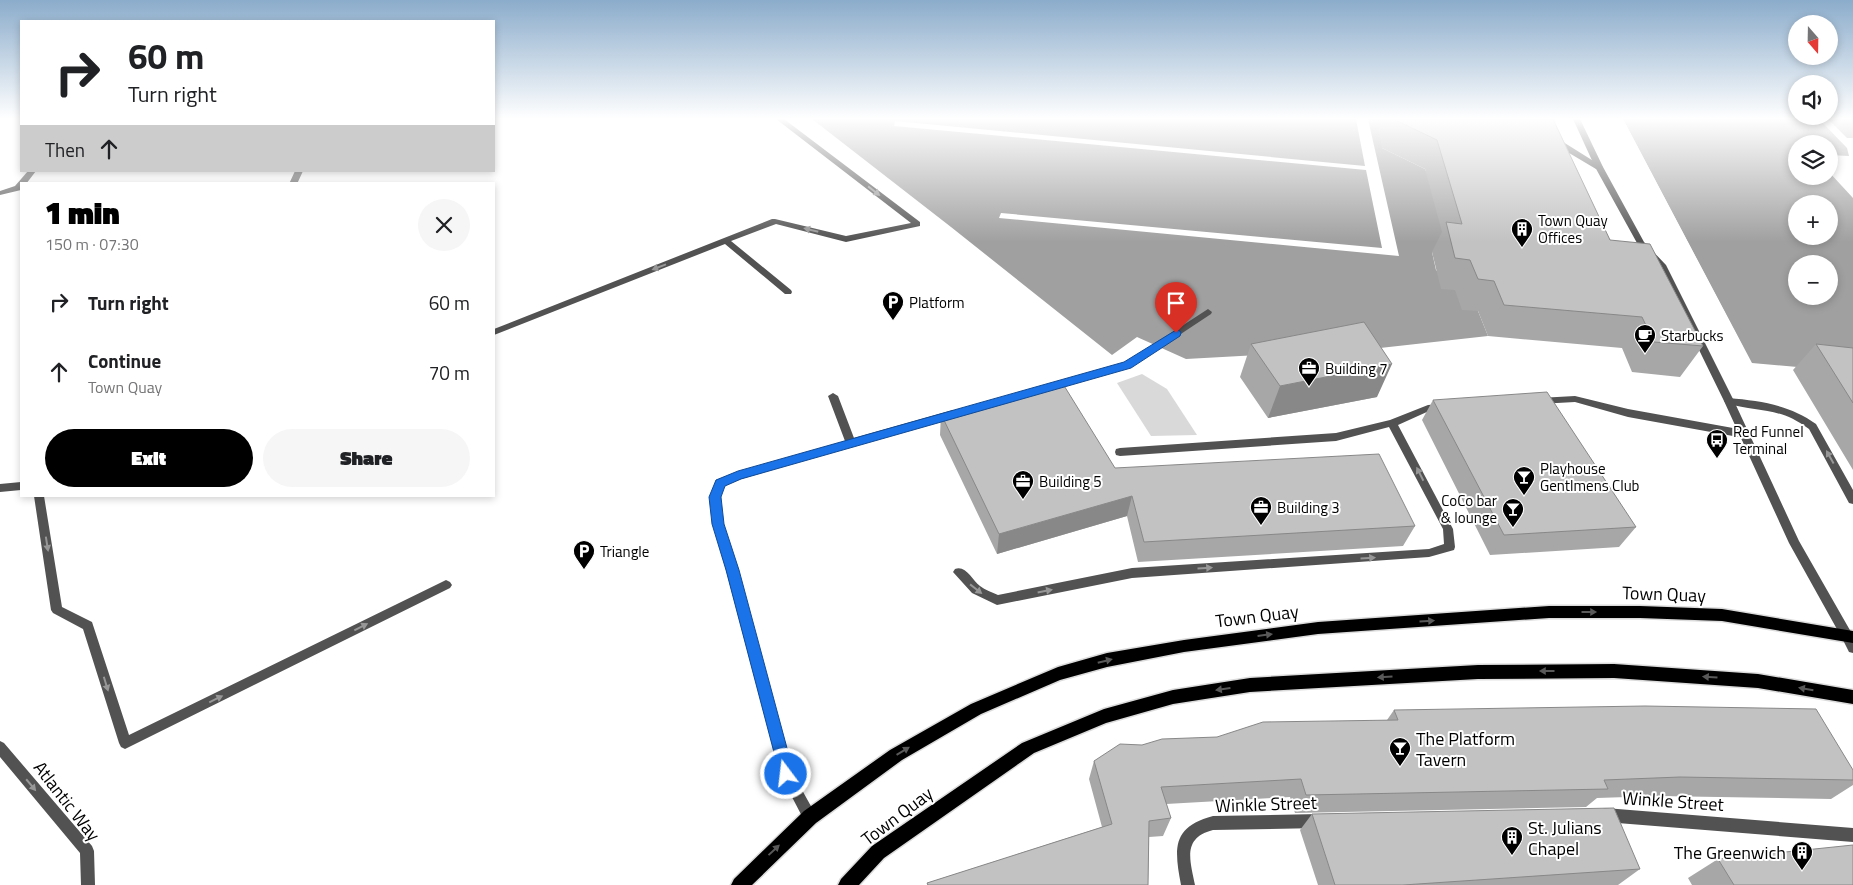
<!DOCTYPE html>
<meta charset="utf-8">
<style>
:root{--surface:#fff;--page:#f6f6f6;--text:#202124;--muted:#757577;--accent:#000}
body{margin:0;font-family:"Titillium Web",sans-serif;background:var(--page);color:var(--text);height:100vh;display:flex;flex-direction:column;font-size:19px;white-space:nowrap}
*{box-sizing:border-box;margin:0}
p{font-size:16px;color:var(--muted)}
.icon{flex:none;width:28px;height:28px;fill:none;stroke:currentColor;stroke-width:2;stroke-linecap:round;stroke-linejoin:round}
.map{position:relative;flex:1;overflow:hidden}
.panel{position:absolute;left:20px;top:182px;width:475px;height:315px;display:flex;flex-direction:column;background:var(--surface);border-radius:0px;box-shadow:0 2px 8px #0003}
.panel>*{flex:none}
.guide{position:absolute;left:20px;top:20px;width:475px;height:152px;border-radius:0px;box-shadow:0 2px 8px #0003;background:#fff;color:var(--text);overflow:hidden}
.needle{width:32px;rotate:160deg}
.controls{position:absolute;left:1788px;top:15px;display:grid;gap:10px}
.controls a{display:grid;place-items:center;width:50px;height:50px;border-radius:50%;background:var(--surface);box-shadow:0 2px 8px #0003;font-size:25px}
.pin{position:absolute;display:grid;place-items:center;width:42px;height:42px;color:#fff;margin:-51px -21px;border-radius:50% 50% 50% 0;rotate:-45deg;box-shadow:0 0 5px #0007}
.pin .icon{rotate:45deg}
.me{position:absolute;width:55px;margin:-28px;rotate:345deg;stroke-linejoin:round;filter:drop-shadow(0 0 4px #0008)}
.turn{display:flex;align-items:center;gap:18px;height:105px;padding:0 25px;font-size:22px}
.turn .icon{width:65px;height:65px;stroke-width:2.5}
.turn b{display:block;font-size:35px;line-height:42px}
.then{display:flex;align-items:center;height:48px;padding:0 25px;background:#0003;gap:10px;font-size:19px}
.round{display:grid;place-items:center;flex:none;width:52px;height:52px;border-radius:26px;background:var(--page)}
.summary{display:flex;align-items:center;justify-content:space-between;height:85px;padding:0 25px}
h1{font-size:30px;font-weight:800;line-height:38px;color:var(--accent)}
.cta{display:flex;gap:10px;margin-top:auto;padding:10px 25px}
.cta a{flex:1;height:58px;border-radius:30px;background:var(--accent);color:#fff;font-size:20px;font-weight:800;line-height:58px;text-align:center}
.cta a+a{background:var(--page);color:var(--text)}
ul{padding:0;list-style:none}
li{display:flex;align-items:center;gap:15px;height:70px;padding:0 25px}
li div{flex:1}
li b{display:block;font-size:19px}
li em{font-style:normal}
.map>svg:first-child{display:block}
</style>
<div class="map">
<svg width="1853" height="885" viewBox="0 0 1853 885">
<rect width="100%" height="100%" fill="#fff"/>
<path fill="#d9d9d9" d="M1142 374 1167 389 1197 435 1151 436 1117 383Z"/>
<path fill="#a0a0a0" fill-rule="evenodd" d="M812 119H1406L1382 148 1425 169 1464 255 1432 252 1436 270 1478 311 1488 336 1371 349 1186 359 1137 337 1112 355 951 227Z
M1623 119H1853V372L1752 363ZM1796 144H1829V176H1796ZM1796 204H1829V236H1796ZM1796 264H1829V296H1796Z"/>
<path fill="#fff" d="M1356 119H1368L1399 256 999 218 1001 213 1382 248 1366 170 894 126 895 121 1365 166Z
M1620 119H1623L1743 347H1740Z
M1819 119H1828L1847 138H1853V198L1829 172V155L1849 156 1847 148Z"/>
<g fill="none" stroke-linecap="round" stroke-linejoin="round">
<g stroke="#dbdbdb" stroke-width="3">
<path id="primary" d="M1549 606H1640L1722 609 1853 631V643L1722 621 1640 618H1549L1318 634 1184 652 1107 667 1060 680 981 714 902 760 816 823 752 885H731L734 879 804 811 890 750 971 704 1058 667 1107 653 1184 640 1318 622Z
M1614 664 1758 674 1853 690V704L1758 688 1614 678 1478 679 1250 692 1173 704 1106 723 1034 753 884 858 859 885H838L841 879 872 846 1022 743 1104 709 1173 690 1250 678 1478 665Z"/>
</g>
<path fill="#525252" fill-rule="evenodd" d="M776 119H784L920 222V226L846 242 776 224 731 241 791 290 792 292 791 294H785L725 244 494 335V329L772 219H775L846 236 911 223Z
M1554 140H1560L1603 167 1602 169H1596L1554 144Z
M28 171H36L26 184H21V190L0 195V191L15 186Z
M295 171H303L297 184H289Z
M1208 309 1212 312 1211 314 1131 367 1029 396 1024 393 1026 391 1125 363Z
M833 393 838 396 854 438 953 410 958 414 956 416 741 479 724 486 720 497 723 524 738 570 792 772 817 817 815 822 810 824 805 822 780 774 726 570 713 524 710 497 716 480 738 472 845 441 828 396Z
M1575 396 1628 409 1744 430 1749 434 1744 438 1628 417 1575 402 1539 404 1534 401 1539 398Z
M1729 398C1761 401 1790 405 1816 424L1853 490V504L1849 503 1809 429C1778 406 1759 413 1726 403L1724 401Z
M1442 404 1445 405 1447 407 1445 409 1429 411 1398 425 1453 529 1455 547 1454 550 1429 557 1132 578 997 605 972 593 953 572 955 569C966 565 972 580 980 586 985 590 992 592 998 595L1132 568 1429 549 1444 544 1443 529 1389 427 1336 441 1120 456 1116 455 1115 452 1116 449 1120 448 1336 433 1390 420 1428 405Z
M21 482V490L0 492V484Z
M34 496H44L62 607 92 622 129 735 442 582 446 580 450 582 452 585 450 588 125 749 121 747 119 743 83 629 53 613 51 610Z"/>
<path fill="#525252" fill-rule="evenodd" d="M1573 119H1580L1603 167 1644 242 1666 265 1734 401 1799 541 1851 632 1853 636 1851 640 1847 641 1843 640 1789 543 1724 401 1658 266 1637 243 1595 167Z
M0 741 4 743 92 846 94 851 95 885H81L80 853 0 757Z
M1605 808 1853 828V842L1605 822 1600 820 1598 815 1600 810Z
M1320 814 1325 816 1327 821 1325 826 1320 828 1213 830C1182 838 1190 860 1195 885H1181C1174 848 1172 827 1213 816Z"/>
<path fill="#525252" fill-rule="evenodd" d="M1847 631 1851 632 1853 636V653L1849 652 1841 636 1843 632Z"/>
<use href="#primary" fill="#000" fill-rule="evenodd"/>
</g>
<path fill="#a7a7a7" d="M1382 119H1553L1610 240 1703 346 1680 377 1632 372 1622 348 1488 336 1478 311 1462 310 1455 290 1441 289 1432 252 1442 232 1425 169 1382 148 1378 129Z
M1251 344 1377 397 1268 418 1240 377Z
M1816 344 1853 348V470L1793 370Z
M1433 400 1636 527 1619 547 1490 555 1422 420Z
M941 414 1115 468 1415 526 1403 546 1138 562 1127 516 997 554 940 435Z
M1394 710 1853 770V785L1831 799 1657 796 1597 798 1586 807 1295 813 1290 797 1166 804 1171 818 1163 836 1149 837 1148 885H927V883L1102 827 1089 779 1094 761 1142 745 1387 720Z
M1312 814 1640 869 1618 885H1318L1300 830Z
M1718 859 1853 885H1692L1688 878Z"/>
<path fill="#888" d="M1392 364 1377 397 1268 418 1280 386Z
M1132 496 1127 516 997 554 999 534Z"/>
<path fill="#c2c2c2" stroke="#888" d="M1393 119H1553L1610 240 1650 244 1703 346 1654 342 1642 317 1504 305 1494 281 1478 279 1470 260 1455 258 1446 222 1462 224 1437 140Z
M1364 322 1392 364 1280 386 1251 344Z
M1816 344 1853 348V403Z
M1063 384 1115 468 1379 454 1415 526 1144 542 1132 496 999 534 941 414Z
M1547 392 1636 527 1504 535 1433 400Z
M1645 706 1816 709 1853 770V780L1680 777 1604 780 1608 789 1306 795 1301 779 1161 787 1171 818 1149 821 1148 885H928L927 883 1112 824 1094 761 1120 744 1142 745 1162 739 1217 737 1263 722 1398 720 1394 710Z
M1614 808 1640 869 1403 885H1335L1312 814Z
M1853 845V885H1734L1718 859Z"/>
<defs><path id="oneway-solid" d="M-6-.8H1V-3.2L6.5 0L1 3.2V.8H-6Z" transform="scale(1.25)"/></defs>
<g fill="#979797">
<use href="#oneway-solid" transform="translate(874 191) rotate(38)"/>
<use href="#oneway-solid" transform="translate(811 230) rotate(-166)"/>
<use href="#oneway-solid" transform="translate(659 267) rotate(159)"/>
<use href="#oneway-solid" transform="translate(1830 457) rotate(-119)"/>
<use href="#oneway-solid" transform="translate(1420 474) rotate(-117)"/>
<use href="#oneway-solid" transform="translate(47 544) rotate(81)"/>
<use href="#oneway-solid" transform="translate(1368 558) rotate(-4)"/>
<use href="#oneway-solid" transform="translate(1205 568) rotate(-4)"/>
<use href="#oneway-solid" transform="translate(976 589) rotate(38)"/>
<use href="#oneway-solid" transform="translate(1045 591) rotate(-11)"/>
<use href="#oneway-solid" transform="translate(361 627) rotate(-27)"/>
<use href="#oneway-solid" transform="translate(106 684) rotate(73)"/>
<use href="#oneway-solid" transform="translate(216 699) rotate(-26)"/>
<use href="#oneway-solid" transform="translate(31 785) rotate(50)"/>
</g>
<g fill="#595959">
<use href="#oneway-solid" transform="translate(1589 612)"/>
<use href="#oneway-solid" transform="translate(1427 621) rotate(-4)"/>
<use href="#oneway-solid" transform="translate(1265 635) rotate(-7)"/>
<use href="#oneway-solid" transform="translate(1105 661) rotate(-14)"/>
<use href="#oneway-solid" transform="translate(1547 671) rotate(180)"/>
<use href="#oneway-solid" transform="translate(1385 677) rotate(177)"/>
<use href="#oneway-solid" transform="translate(1710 677) rotate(-176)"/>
<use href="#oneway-solid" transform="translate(1223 689) rotate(172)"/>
<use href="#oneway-solid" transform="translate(1806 689) rotate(-170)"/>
<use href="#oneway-solid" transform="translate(903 751) rotate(-31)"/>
<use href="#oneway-solid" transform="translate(774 850) rotate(-43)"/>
</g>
<linearGradient id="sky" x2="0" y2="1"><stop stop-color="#8baccb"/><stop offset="0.49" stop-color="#fff"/><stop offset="1" stop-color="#fff" stop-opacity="0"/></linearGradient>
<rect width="1853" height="242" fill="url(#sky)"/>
<path fill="#1a73e8" stroke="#114b97" d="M1176 330 1180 331 1181 333 1180 336 1131 368 776 469 741 479 725 486 721 497 724 524 739 570 794 774 791 779 786 781 781 779 726 570 712 524 709 497 716 480 738 471 1124 362Z"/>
<defs>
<g id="building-pin" transform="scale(1.125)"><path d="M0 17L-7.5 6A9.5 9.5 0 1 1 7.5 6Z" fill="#000" stroke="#fff"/><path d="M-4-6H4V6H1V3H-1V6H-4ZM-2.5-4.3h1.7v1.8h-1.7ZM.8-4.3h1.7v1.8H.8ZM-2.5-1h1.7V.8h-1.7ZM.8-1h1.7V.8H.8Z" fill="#fff"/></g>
<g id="parking-pin" transform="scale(1.125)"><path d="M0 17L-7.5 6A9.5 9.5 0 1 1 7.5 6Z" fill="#000" stroke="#fff"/><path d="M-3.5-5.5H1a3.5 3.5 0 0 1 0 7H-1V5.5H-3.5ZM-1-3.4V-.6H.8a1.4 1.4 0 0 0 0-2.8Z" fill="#fff"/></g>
<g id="cafe-pin" transform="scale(1.125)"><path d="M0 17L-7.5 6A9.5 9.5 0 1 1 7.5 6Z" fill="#000" stroke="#fff"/><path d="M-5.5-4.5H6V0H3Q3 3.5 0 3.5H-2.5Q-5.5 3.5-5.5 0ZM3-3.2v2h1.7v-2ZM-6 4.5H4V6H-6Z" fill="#fff"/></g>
<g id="office-pin" transform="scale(1.125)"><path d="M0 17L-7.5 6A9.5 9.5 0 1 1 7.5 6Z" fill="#000" stroke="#fff"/><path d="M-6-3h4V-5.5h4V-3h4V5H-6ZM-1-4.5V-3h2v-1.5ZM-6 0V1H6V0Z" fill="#fff"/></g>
<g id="bus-pin" transform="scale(1.125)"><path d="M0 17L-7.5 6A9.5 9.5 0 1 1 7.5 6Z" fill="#000" stroke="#fff"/><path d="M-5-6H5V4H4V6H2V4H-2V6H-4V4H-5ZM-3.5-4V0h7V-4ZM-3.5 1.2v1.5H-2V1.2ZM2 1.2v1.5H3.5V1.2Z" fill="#fff"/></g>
<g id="bar-pin" transform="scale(1.125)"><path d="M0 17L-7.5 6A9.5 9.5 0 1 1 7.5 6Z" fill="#000" stroke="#fff"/><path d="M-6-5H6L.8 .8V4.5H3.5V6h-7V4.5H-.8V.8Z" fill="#fff"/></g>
</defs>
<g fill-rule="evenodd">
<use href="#building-pin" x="1522" y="229"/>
<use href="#parking-pin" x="893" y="302"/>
<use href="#cafe-pin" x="1645" y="335"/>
<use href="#office-pin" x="1309" y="368"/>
<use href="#bus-pin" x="1717" y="440"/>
<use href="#bar-pin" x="1524" y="477"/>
<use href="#office-pin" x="1023" y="481"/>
<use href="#office-pin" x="1261" y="507"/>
<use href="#bar-pin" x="1513" y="509"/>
<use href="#parking-pin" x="584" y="551"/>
<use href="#bar-pin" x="1400" y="748"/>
<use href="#building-pin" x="1512" y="837"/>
<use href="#building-pin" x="1802" y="852"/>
</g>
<g text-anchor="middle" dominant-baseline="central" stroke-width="4" stroke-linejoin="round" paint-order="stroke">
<g font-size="15" fill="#000" stroke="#fff" text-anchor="start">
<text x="1538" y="220">Town Quay<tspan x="1538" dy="17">Offices</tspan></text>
<text x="909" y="302">Platform</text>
<text x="1661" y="335">Starbucks</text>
<text x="1325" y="368">Building 7</text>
<text x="1733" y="431">Red Funnel<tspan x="1733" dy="17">Terminal</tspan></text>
<text x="1540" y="468">Playhouse<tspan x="1540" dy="17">Gentlmens Club</tspan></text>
<text x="1039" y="481">Building 5</text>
<text x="1497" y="500" text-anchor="end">CoCo bar<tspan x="1497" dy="17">&amp; lounge</tspan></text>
<text x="1277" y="507">Building 3</text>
<text x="600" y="551">Triangle</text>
</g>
<g font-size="18" fill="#000" stroke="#fff">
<text transform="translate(1664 594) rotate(2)">Town Quay</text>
<text transform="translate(1257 616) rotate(-7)">Town Quay</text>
<text transform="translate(67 801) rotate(52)">Atlantic Way</text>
<text transform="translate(1673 801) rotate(4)">Winkle Street</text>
<text transform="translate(1266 804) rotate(-2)">Winkle Street</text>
<text transform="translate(897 816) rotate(-37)">Town Quay</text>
</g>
<g font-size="18" fill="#000" stroke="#fff" text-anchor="start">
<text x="1416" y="738">The Platform<tspan x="1416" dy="21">Tavern</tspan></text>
<text x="1528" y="827">St. Julians<tspan x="1528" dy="21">Chapel</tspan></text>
<text x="1786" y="852" text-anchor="end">The Greenwich</text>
</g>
</g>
</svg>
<div class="controls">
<a><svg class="needle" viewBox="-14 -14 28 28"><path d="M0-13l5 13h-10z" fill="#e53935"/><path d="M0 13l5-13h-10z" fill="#757577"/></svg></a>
<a><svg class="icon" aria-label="sound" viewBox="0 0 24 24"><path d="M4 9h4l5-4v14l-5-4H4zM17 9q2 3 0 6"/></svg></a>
<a><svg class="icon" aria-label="layers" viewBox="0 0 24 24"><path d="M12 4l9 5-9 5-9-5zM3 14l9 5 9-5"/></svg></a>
<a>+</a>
<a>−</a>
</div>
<div class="pin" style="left:1176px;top:333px;background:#d93025"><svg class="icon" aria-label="arrive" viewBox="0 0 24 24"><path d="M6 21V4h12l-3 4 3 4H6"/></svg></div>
<svg class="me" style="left:786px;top:774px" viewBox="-20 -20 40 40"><circle r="17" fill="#1a73e8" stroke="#fff" stroke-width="3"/><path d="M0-11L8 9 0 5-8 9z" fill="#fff"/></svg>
<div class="guide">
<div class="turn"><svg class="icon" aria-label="right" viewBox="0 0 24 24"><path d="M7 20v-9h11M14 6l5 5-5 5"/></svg><div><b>60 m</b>Turn right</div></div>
<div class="then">Then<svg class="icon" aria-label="ahead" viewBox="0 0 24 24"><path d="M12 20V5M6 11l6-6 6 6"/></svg></div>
</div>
<section class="panel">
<div class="summary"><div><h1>1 min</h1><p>150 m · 07:30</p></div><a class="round"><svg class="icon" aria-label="close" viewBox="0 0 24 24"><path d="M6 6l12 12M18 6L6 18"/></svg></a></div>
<ul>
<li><svg class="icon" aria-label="right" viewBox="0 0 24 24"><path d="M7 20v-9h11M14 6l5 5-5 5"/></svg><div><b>Turn right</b></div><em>60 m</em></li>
<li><svg class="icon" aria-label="ahead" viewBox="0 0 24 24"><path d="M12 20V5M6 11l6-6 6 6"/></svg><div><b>Continue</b><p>Town Quay</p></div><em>70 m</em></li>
</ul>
<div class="cta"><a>Exit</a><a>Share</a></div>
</section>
</div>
